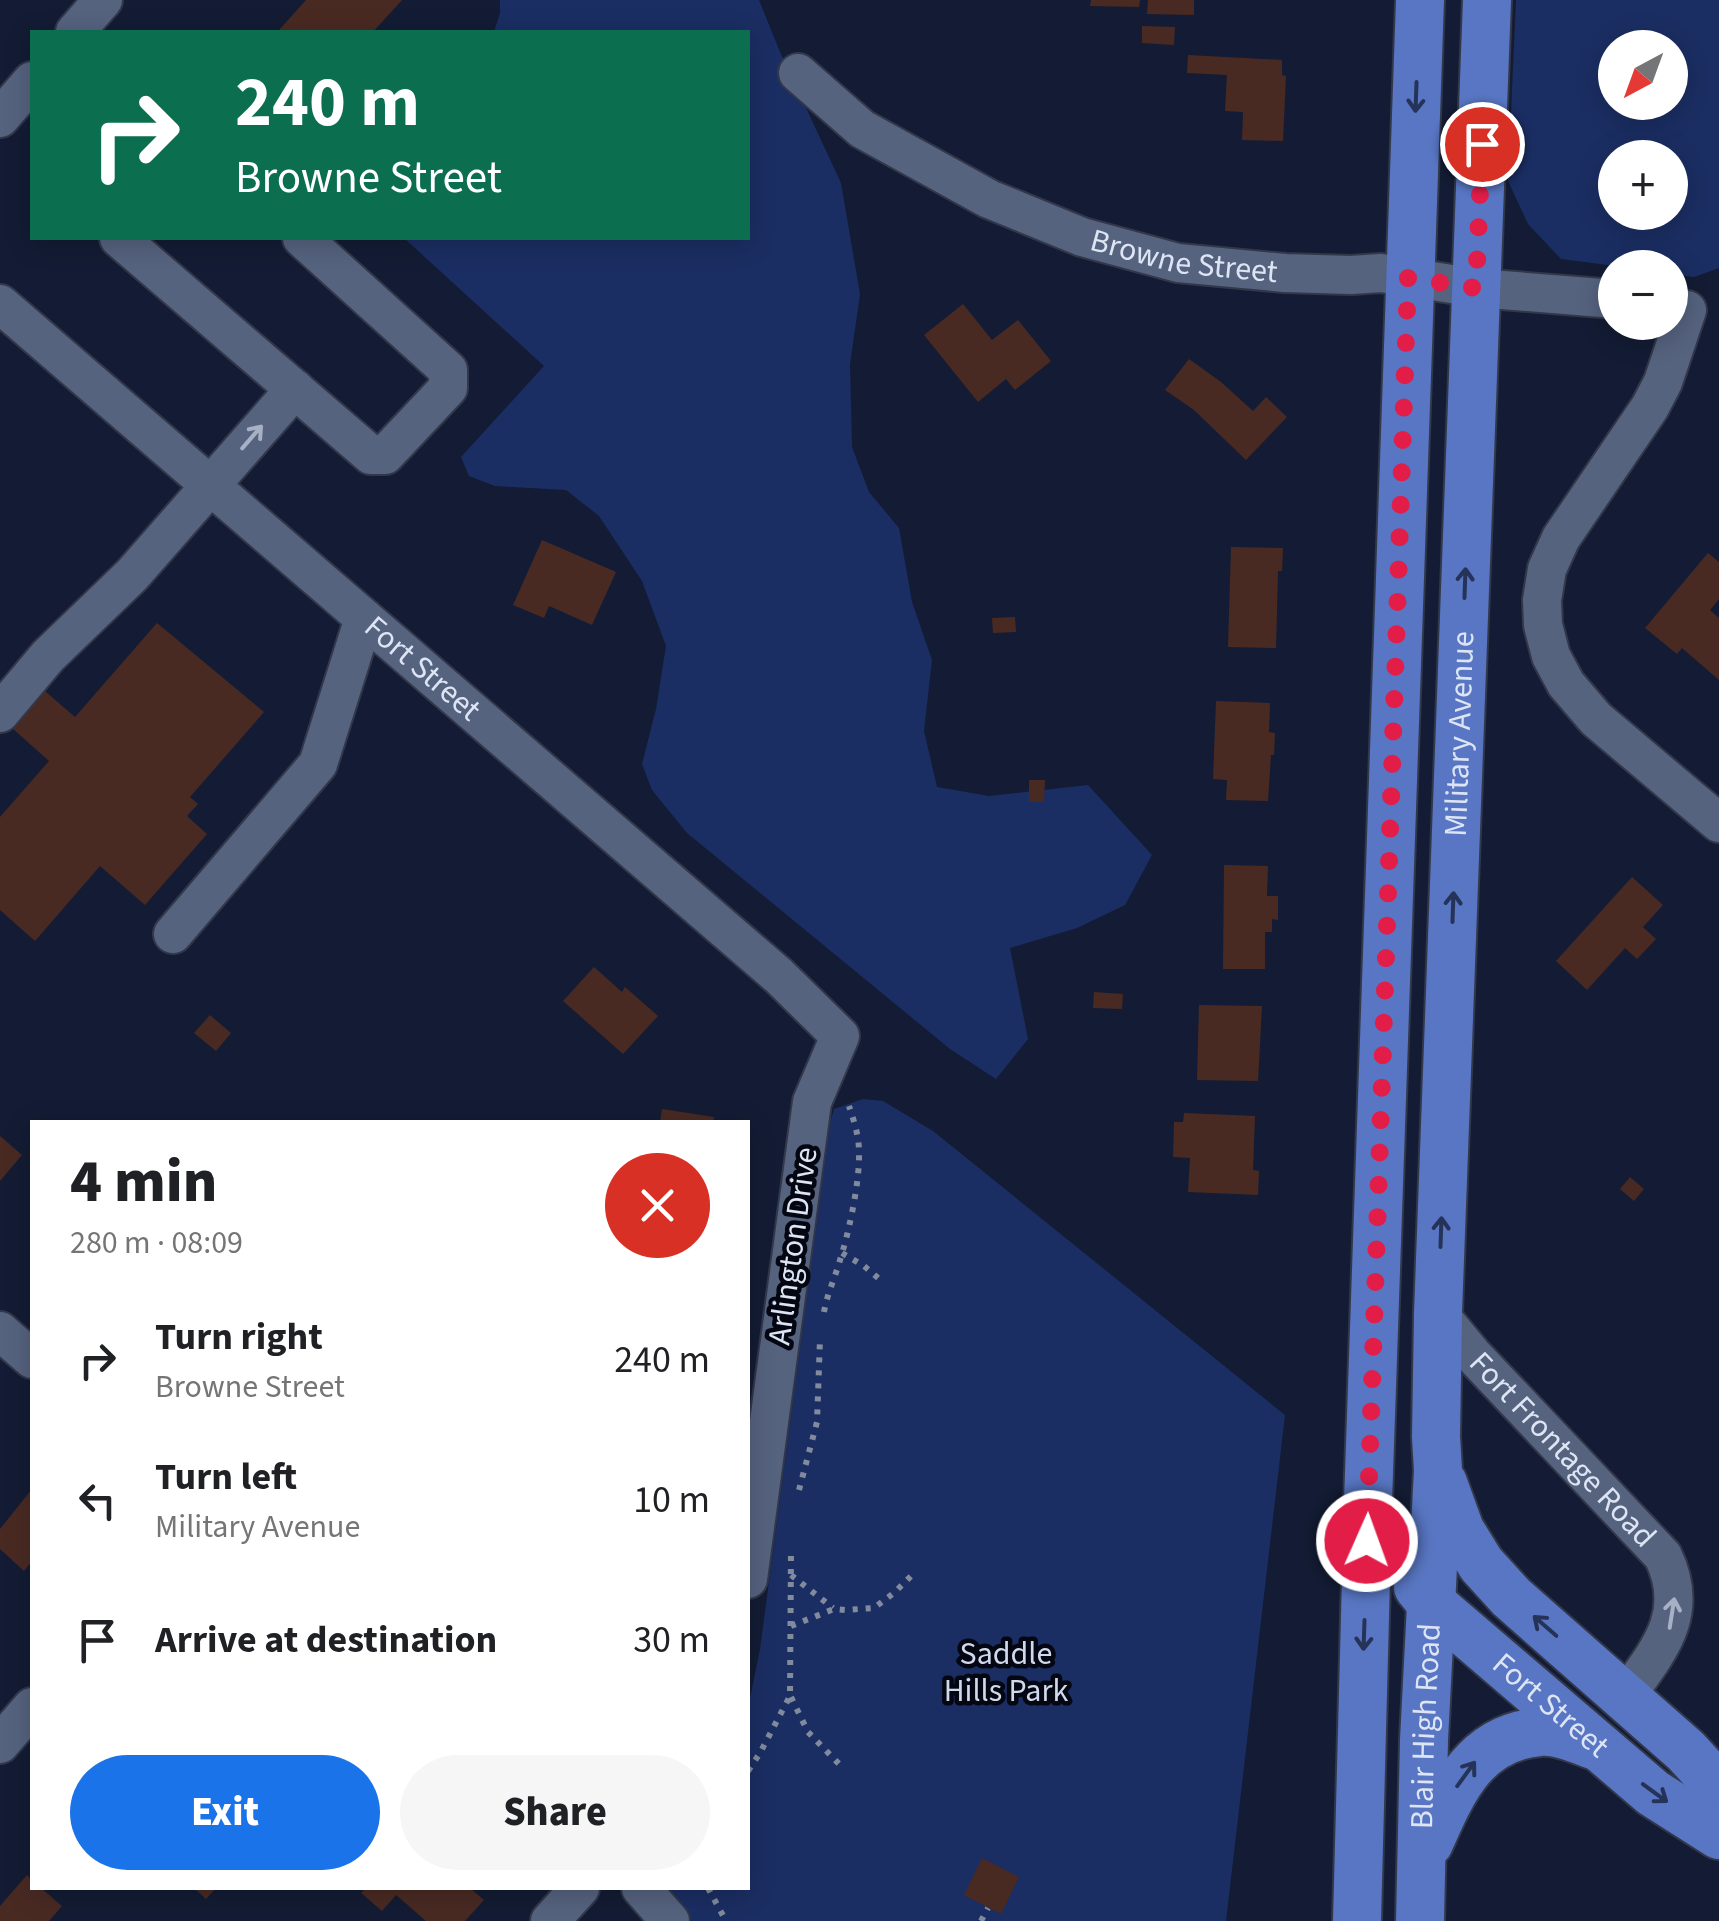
<!DOCTYPE html>
<meta charset="utf-8">
<style>
:root{--surface:#fff;--page:#f6f6f6;--text:#202124;--muted:#757577;--accent:#1a73e8}
body{margin:0;font-family:"Source Sans 3",sans-serif;background:var(--page);color:var(--text);height:100vh;display:flex;flex-direction:column;font-size:38px;white-space:nowrap}
*{box-sizing:border-box;margin:0}
p{font-size:32px;color:var(--muted)}
.icon{flex:none;width:55px;height:55px;fill:none;stroke:currentColor;stroke-width:2;stroke-linecap:round;stroke-linejoin:round}
.map{position:relative;flex:1;overflow:hidden}
.sheet{position:absolute;left:30px;top:1120px;width:720px;height:770px;display:flex;flex-direction:column;background:var(--surface);border-radius:0px;box-shadow:0 5px 25px #0003}
.sheet>*{flex:none}
.guide{position:absolute;left:30px;top:30px;width:720px;height:210px;border-radius:0px;box-shadow:0 5px 25px #0003;background:#0b6e4f;color:#fff;overflow:hidden}
.needle{width:65px;rotate:221deg}
.controls{position:absolute;left:1598px;top:30px;display:grid;gap:20px}
.controls a{display:grid;place-items:center;width:90px;height:90px;border-radius:50%;background:var(--surface);box-shadow:0 5px 25px #0003;font-size:50px}
.pin{position:absolute;display:grid;place-items:center;width:85px;height:85px;color:#fff;margin:-42px;border:5px solid #fff;border-radius:50%;box-shadow:0 2px 10px #0007}
.me{position:absolute;width:110px;margin:-55px;rotate:2deg;stroke-linejoin:round;filter:drop-shadow(0 0 8px #0008)}
.turn{display:flex;align-items:center;gap:35px;height:210px;padding:0 40px;font-size:45px}
.turn .icon{width:130px;height:130px;stroke-width:2.5}
.turn b{display:block;font-size:70px;line-height:85px}
.round{display:grid;place-items:center;flex:none;width:105px;height:105px;border-radius:52px;background:var(--page)}
.overview{display:flex;align-items:center;justify-content:space-between;height:170px;padding:0 40px}
h1{font-size:60px;font-weight:800;line-height:75px}
.action{display:flex;gap:20px;margin-top:auto;padding:20px 40px}
.action a{flex:1;height:115px;border-radius:60px;background:var(--accent);color:#fff;font-size:40px;font-weight:800;line-height:115px;text-align:center}
.action a+a{background:var(--page);color:var(--text)}
ul{padding:0;list-style:none}
li{display:flex;align-items:center;gap:30px;height:140px;padding:0 40px}
li div{flex:1}
li b{display:block;font-size:38px}
li em{font-style:normal}
.map>svg:first-child{display:block}
</style>
<div class="map">
<svg width="1719" height="1921" viewBox="0 0 1719 1921">
<rect width="100%" height="100%" fill="#131c34"/>
<path fill="#1b2e63" fill-rule="evenodd" d="M500 0H759L780 52 841 183 860 294 850 364 852 447 869 492 899 528 912 602 932 660 924 731 937 787 989 796 1088 785 1152 855 1125 905 1077 928 1010 948 1028 1039 996 1079 950 1049 687 833 652 790 642 764 656 709 666 646 642 581 599 516 566 490 495 486 469 476 461 457 544 366 404 238H748V32H494L500 13Z
M1516 0H1719V268L1694 277 1670 274V268L1623 267 1561 259 1528 224 1508 181ZM1615 48H1670V102H1615ZM1615 158H1670V212H1615Z
M863 1099 883 1101 933 1131 1285 1415 1226 1921H692L666 1888H748V1708L760 1649 830 1123 834 1109Z"/>
<path fill="#492a23" d="M306 0H402L373 32H281L279 30Z
M1091 0H1140L1139 7 1090 6Z
M1148 0H1194V15L1147 14Z
M1142 26 1175 27 1174 45 1142 43Z
M1188 55 1282 60V75L1286 76 1283 141 1242 140 1243 112 1225 111 1227 75 1187 73Z
M963 304 992 340 1018 320 1051 361 1015 390 1006 379 978 402 924 335Z
M1189 359 1221 382 1253 411 1266 397 1287 417 1246 460 1194 410 1165 390Z
M542 540 616 572 592 625 549 606 544 618 513 605Z
M1231 547 1283 548 1282 571H1278L1276 648 1228 647Z
M1708 553 1719 562V599L1710 610 1719 618V680L1682 648 1677 654 1645 628Z
M1015 617 1016 632 993 633 992 618Z
M157 623 264 712 190 797 198 804 187 816 207 834 145 905 100 866 35 941 0 910V817L49 761 12 728 45 691 75 717Z
M1216 701 1270 703 1269 732 1275 733 1274 755H1271L1268 801 1226 800 1227 780 1213 779Z
M1029 780H1045L1044 802H1029Z
M1224 865 1268 866 1267 896H1278V920L1272 919V932H1265V969H1223Z
M1632 877 1663 905 1643 927 1656 939 1637 959 1625 948 1587 990 1556 961Z
M594 967 622 992 625 987 658 1016 623 1054 563 1001Z
M1094 992 1123 994 1122 1009 1093 1008Z
M1199 1005 1262 1006 1258 1081 1197 1080Z
M210 1015 231 1033 216 1051 194 1033Z
M662 1109 714 1117 713 1122H660Z
M1184 1113 1255 1116 1253 1170 1259 1171 1258 1195 1188 1192 1190 1158 1173 1157 1174 1122H1183Z
M0 1136 22 1155 0 1181Z
M1630 1177 1644 1189 1634 1201 1620 1189Z
M32 1489V1561L24 1571 0 1549V1529Z
M982 1858 1019 1877 1001 1914 964 1895Z
M27 1875 32 1880V1888H41L62 1906 49 1921H0V1906Z
M194 1888H216L206 1899Z
M366 1888H470L484 1900 465 1921H426L396 1895 382 1911 361 1893Z"/>
<g fill="none" stroke-linecap="round" stroke-linejoin="round">
<g stroke="#32374a" stroke-width="42">
<g id="minor">
<path d="M75 32 103 0"/>
<path id="s1" d="M798 73 862 129 989 199 1082 237 1178 263 1285 273 1351 275 1381 273 1477 288 1615 299"/>
<path d="M0 118 32 81"/>
<path d="M119 238 371 455H385L448 388V370L302 238"/>
<path id="s2" d="M0 304 779 976 840 1036 812 1102 748 1579"/>
<path d="M1687 310 1663 382 1650 407 1561 538 1547 569 1542 600 1543 625 1551 656 1566 684 1596 719 1719 823"/>
<path d="M0 713 48 656 132 575 295 389"/>
<path d="M173 934 318 764 364 618"/>
<path id="s3" d="M1438 1313 1472 1354 1663 1556C1691 1614 1659 1650 1625 1697"/>
<path d="M0 1331 32 1359"/>
<path d="M0 1744 32 1707"/>
<path d="M641 1888 670 1921"/>
<path d="M550 1921 580 1888"/>
</g>
</g>
<g stroke="#32374a" stroke-width="52">
<g id="major">
<path d="M1443 1483 1460 1530 1481 1564 1511 1597 1686 1751 1719 1787"/>
<path id="s4" d="M1418 1587 1431 1603 1653 1793 1719 1835"/>
<path d="M1429 1843C1452 1791 1474 1737 1540 1732 1557 1730 1577 1739 1593 1745"/>
<path d="M1357 1921 1368 1502 1420 0"/>
<path id="s5" d="M1420 1921 1424 1740 1438 1470 1436 1437 1438 1313 1487 0"/>
</g>
</g>
<path stroke="#828a9e" stroke-width="6" stroke-dasharray="5 8" stroke-linecap="butt" d="M842 1253 864 1266 884 1283
M824 1312C827 1294 835 1278 840 1260 849 1232 860 1181 859 1152 859 1136 854 1121 849 1106
M799 1490 817 1422 820 1339
M791 1575 833 1608
M791 1626 834 1609 845 1610 874 1608 895 1592 915 1572
M791 1697 808 1732 841 1766
M748 1771 760 1753 790 1696 791 1551
M708 1888 726 1921
M981 1921 988 1908"/>
<use href="#minor" stroke="#56637f" stroke-width="38"/>
<use href="#major" stroke="#5876c3" stroke-width="48"/>
</g>
<defs><path id="oneway-shaft" d="M-6 0H5M1.5-3L5.5 0L1.5 3" fill="none" stroke-width="1.6" stroke-linecap="round" stroke-linejoin="round" transform="scale(2.5)"/></defs>
<g stroke="#263358">
<use href="#oneway-shaft" transform="translate(1416 97) rotate(92)"/>
<use href="#oneway-shaft" transform="translate(1465 583) rotate(-88)"/>
<use href="#oneway-shaft" transform="translate(1453 907) rotate(-88)"/>
<use href="#oneway-shaft" transform="translate(1441 1232) rotate(-88)"/>
<use href="#oneway-shaft" transform="translate(1545 1626) rotate(-139)"/>
<use href="#oneway-shaft" transform="translate(1364 1635) rotate(92)"/>
<use href="#oneway-shaft" transform="translate(1466 1774) rotate(-54)"/>
<use href="#oneway-shaft" transform="translate(1655 1793) rotate(36)"/>
</g>
<g stroke="#a7b1c6">
<use href="#oneway-shaft" transform="translate(252 437) rotate(-49)"/>
<use href="#oneway-shaft" transform="translate(1672 1613) rotate(-81)"/>
</g>
<g fill="none" stroke-linecap="round" stroke-linejoin="round">
<path stroke="#e11d48" stroke-width="18" stroke-dasharray="0 32.4" d="M1367 1541 1408 278 1476 288 1482 144"/>
</g>
<g text-anchor="middle" dominant-baseline="central" stroke-width="9" stroke-linejoin="round" paint-order="stroke">
<g font-size="32" fill="#dde5f5" stroke="#040711">
<text stroke="none"><textPath href="#s1" startOffset="435">Browne Street</textPath></text>
<text stroke="none"><textPath href="#s2" startOffset="558">Fort Street</textPath></text>
<text stroke="none"><textPath href="#s5" startOffset="1188">Military Avenue</textPath></text>
<text transform="translate(793 1246) rotate(-82)">Arlington Drive</text>
<text stroke="none"><textPath href="#s3" startOffset="185">Fort Frontage Road</textPath></text>
<text stroke="none"><textPath href="#s4" startOffset="178">Fort Street</textPath></text>
<text stroke="none"><textPath href="#s5" startOffset="195">Blair High Road</textPath></text>
</g>
<g font-size="32" fill="#d1daed" stroke="#040711">
<text x="1006" y="1654">Saddle<tspan x="1006" dy="37">Hills Park</tspan></text>
</g>
</g>
</svg>
<div class="controls">
<a><svg class="needle" viewBox="-14 -14 28 28"><path d="M0-13l5 13h-10z" fill="#e53935"/><path d="M0 13l5-13h-10z" fill="#757577"/></svg></a>
<a>+</a>
<a>−</a>
</div>
<div class="pin" style="left:1482px;top:144px;background:#d93025"><svg class="icon" aria-label="arrive" viewBox="0 0 24 24"><path d="M6 21V4h12l-3 4 3 4H6"/></svg></div>
<svg class="me" style="left:1367px;top:1541px" viewBox="-20 -20 40 40"><circle r="17" fill="#e11d48" stroke="#fff" stroke-width="3"/><path d="M0-11L8 9 0 5-8 9z" fill="#fff"/></svg>
<div class="guide">
<div class="turn"><svg class="icon" aria-label="right" viewBox="0 0 24 24"><path d="M7 20v-9h11M14 6l5 5-5 5"/></svg><div><b>240 m</b>Browne Street</div></div>
</div>
<section class="sheet">
<div class="overview"><div><h1>4 min</h1><p>280 m · 08:09</p></div><a class="round" style="background:#d93025;color:#fff"><svg class="icon" aria-label="close" viewBox="0 0 24 24"><path d="M6 6l12 12M18 6L6 18"/></svg></a></div>
<ul>
<li><svg class="icon" aria-label="right" viewBox="0 0 24 24"><path d="M7 20v-9h11M14 6l5 5-5 5"/></svg><div><b>Turn right</b><p>Browne Street</p></div><em>240 m</em></li>
<li><svg class="icon" aria-label="left" viewBox="0 0 24 24"><path d="M17 20v-9H6M10 6l-5 5 5 5"/></svg><div><b>Turn left</b><p>Military Avenue</p></div><em>10 m</em></li>
<li><svg class="icon" aria-label="arrive" viewBox="0 0 24 24"><path d="M6 21V4h12l-3 4 3 4H6"/></svg><div><b>Arrive at destination</b></div><em>30 m</em></li>
</ul>
<div class="action"><a>Exit</a><a>Share</a></div>
</section>
</div>
